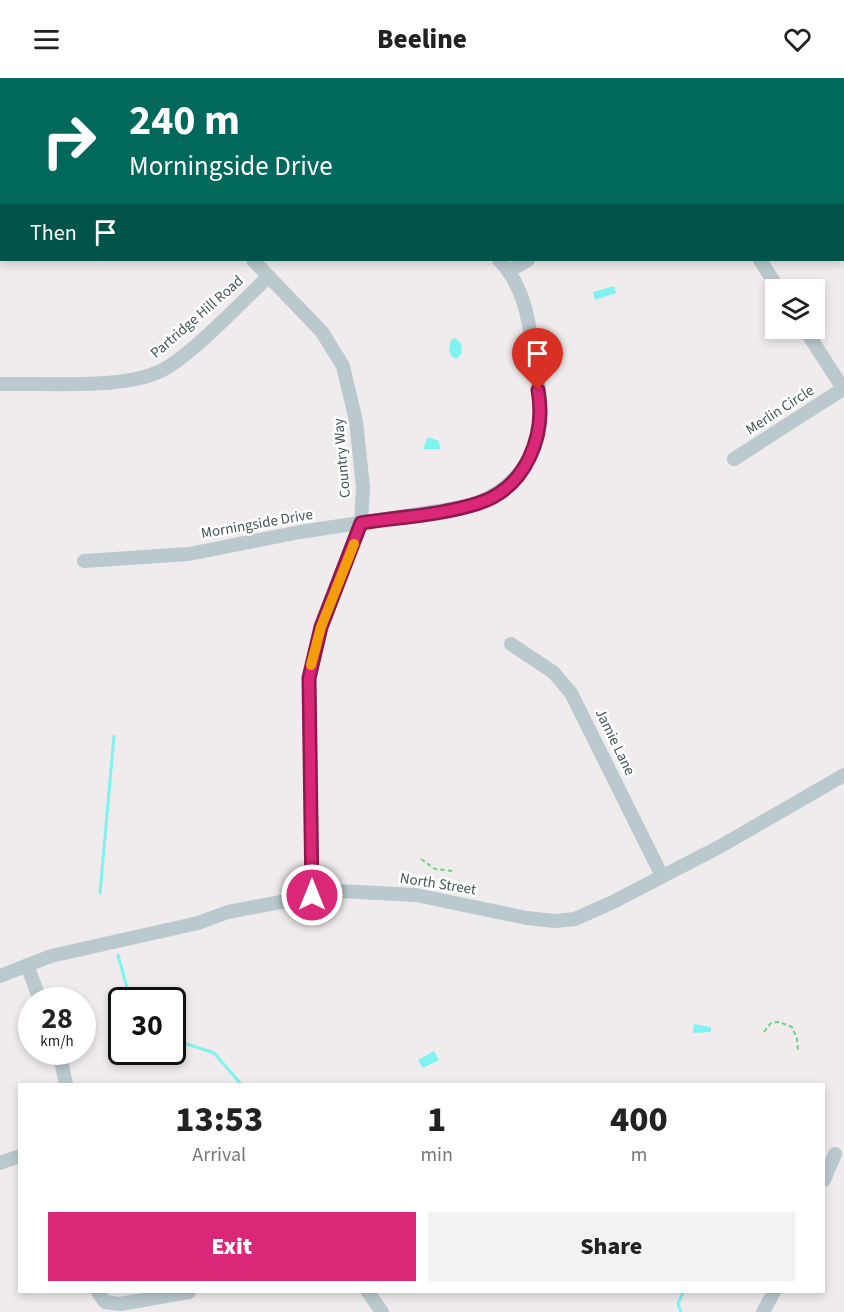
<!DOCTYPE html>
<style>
:root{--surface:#fff;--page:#f2f2f2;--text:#222;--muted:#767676;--accent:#db2777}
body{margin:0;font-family:"Source Sans 3",sans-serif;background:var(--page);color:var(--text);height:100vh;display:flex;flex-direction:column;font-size:22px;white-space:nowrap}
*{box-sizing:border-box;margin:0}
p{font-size:20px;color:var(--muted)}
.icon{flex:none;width:33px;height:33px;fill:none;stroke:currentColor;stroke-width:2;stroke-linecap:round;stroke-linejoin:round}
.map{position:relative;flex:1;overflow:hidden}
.panel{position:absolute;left:18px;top:1005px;width:807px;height:210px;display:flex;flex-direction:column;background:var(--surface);border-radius:0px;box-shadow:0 3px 9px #0003}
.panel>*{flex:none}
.banner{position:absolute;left:0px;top:0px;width:844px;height:183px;box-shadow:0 3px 9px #0003;background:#00695c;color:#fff;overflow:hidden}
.controls{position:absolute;left:765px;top:201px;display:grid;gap:12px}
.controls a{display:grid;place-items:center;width:60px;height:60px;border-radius:0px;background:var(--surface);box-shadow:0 3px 9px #0003;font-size:30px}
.speed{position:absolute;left:18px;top:909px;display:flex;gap:12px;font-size:30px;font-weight:700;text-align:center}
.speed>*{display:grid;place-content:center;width:78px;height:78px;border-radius:50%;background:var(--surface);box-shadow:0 3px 9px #0003;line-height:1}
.speed small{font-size:15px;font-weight:400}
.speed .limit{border:3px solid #111;border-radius:9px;background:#fff;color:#111}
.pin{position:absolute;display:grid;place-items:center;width:51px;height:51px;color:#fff;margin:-62px -26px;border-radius:50% 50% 50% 0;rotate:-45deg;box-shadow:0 0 6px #0007}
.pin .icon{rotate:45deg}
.me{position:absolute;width:66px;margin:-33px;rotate:0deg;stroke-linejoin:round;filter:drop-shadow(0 0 4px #0008)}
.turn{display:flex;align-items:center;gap:21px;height:126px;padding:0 30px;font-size:27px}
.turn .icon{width:78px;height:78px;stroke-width:2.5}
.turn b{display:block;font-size:42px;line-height:51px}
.then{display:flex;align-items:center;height:57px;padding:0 30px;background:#0003;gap:12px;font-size:22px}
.eta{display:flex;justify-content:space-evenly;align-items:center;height:102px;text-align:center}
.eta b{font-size:36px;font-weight:800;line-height:42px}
.cta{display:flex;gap:12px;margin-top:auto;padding:12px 30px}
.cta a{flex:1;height:69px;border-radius:0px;background:var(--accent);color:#fff;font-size:24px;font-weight:800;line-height:69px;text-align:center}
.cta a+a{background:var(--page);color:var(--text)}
header{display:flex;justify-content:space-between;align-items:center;height:78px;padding:0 30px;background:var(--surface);font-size:27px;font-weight:800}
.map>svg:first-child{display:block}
</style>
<header><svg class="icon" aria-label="menu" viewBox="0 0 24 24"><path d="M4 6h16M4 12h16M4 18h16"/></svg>Beeline<svg class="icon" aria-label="heart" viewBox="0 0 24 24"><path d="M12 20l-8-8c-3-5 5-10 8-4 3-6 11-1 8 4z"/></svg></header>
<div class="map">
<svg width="844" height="1234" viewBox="0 0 844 1234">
<rect width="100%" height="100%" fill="#f0eced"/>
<path fill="#80f2f0" d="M614 208 616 215 595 222 593 214Z
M455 260 461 265 462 275 457 281 452 279 449 272 451 262Z
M428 359 439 363 440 371H423Z
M694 946 711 949V954L693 955Z
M434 973 439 982 423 990 418 982Z"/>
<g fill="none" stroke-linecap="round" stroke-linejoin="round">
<path stroke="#80f2f0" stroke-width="3" d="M100 815 114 658
M118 877 128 913 134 922
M172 961 214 975 241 1006
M681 1234 678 1226 683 1214"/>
<path stroke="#6cd289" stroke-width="2" stroke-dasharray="4.5 3" stroke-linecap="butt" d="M421 781 435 791 453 793
M764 954 771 945 779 944 792 949 797 961 798 973"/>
<path stroke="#bac9cd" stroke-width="14" d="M641 0 642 2
M253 182 322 254 343 288 356 343 363 409 361 445 321 549 309 600 312 817
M760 182 779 212
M509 193 528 182
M804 250 844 312
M0 306C44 305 117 311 156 295 187 283 242 223 268 199
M734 381 843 311
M84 483 189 476 300 454 464 429C507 418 539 383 541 338 541 318 537 298 534 279 529 243 525 209 499 182
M511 566 553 594 571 615 662 798
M27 887 40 922
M0 898 51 878 198 845 228 834 339 813 416 817 527 840 555 843 575 841 613 824 721 768 844 697
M59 974 66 1006
M0 1085 20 1078
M824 1102 835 1076
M98 1214 105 1224 120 1226 189 1214
M368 1214 382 1234
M763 1234 774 1214"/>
</g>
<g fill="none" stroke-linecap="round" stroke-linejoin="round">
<g stroke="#8e194d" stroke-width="15">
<path id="route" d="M312 817 309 600 321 549 361 445C399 439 442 437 479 425 527 409 546 357 538 312"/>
</g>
<use href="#route" stroke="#db2777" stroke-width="10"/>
<path stroke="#f59e0b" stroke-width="10" d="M311 587 321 549 354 466"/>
</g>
<g text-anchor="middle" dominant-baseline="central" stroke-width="5" stroke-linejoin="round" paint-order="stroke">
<g font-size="15" fill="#44565b" stroke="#fff">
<text transform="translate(197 239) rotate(-41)">Partridge Hill Road</text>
<text transform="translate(780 332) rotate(-33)">Merlin Circle</text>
<text transform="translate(342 380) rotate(-95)">Country Way</text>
<text transform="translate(257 446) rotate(-10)">Morningside Drive</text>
<text transform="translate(615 664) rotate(64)">Jamie Lane</text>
<text transform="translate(438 806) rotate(9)">North Street</text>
</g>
</g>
</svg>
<div class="controls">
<a><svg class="icon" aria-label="layers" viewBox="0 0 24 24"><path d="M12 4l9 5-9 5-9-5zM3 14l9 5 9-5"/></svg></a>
</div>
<div class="speed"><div>28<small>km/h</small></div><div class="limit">30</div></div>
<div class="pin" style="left:538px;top:312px;background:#d93025"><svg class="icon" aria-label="arrive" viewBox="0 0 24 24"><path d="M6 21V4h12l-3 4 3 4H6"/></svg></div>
<svg class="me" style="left:312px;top:817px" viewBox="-20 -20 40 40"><circle r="17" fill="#db2777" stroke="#fff" stroke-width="3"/><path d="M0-11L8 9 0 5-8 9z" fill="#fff"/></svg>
<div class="banner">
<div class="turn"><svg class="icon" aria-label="right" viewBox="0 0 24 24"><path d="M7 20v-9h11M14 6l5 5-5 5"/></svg><div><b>240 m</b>Morningside Drive</div></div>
<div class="then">Then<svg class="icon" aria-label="arrive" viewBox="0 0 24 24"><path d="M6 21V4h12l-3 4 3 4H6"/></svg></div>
</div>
<section class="panel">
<div class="eta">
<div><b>13:53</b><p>Arrival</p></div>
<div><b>1</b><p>min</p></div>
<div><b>400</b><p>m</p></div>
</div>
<div class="cta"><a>Exit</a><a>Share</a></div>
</section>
</div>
